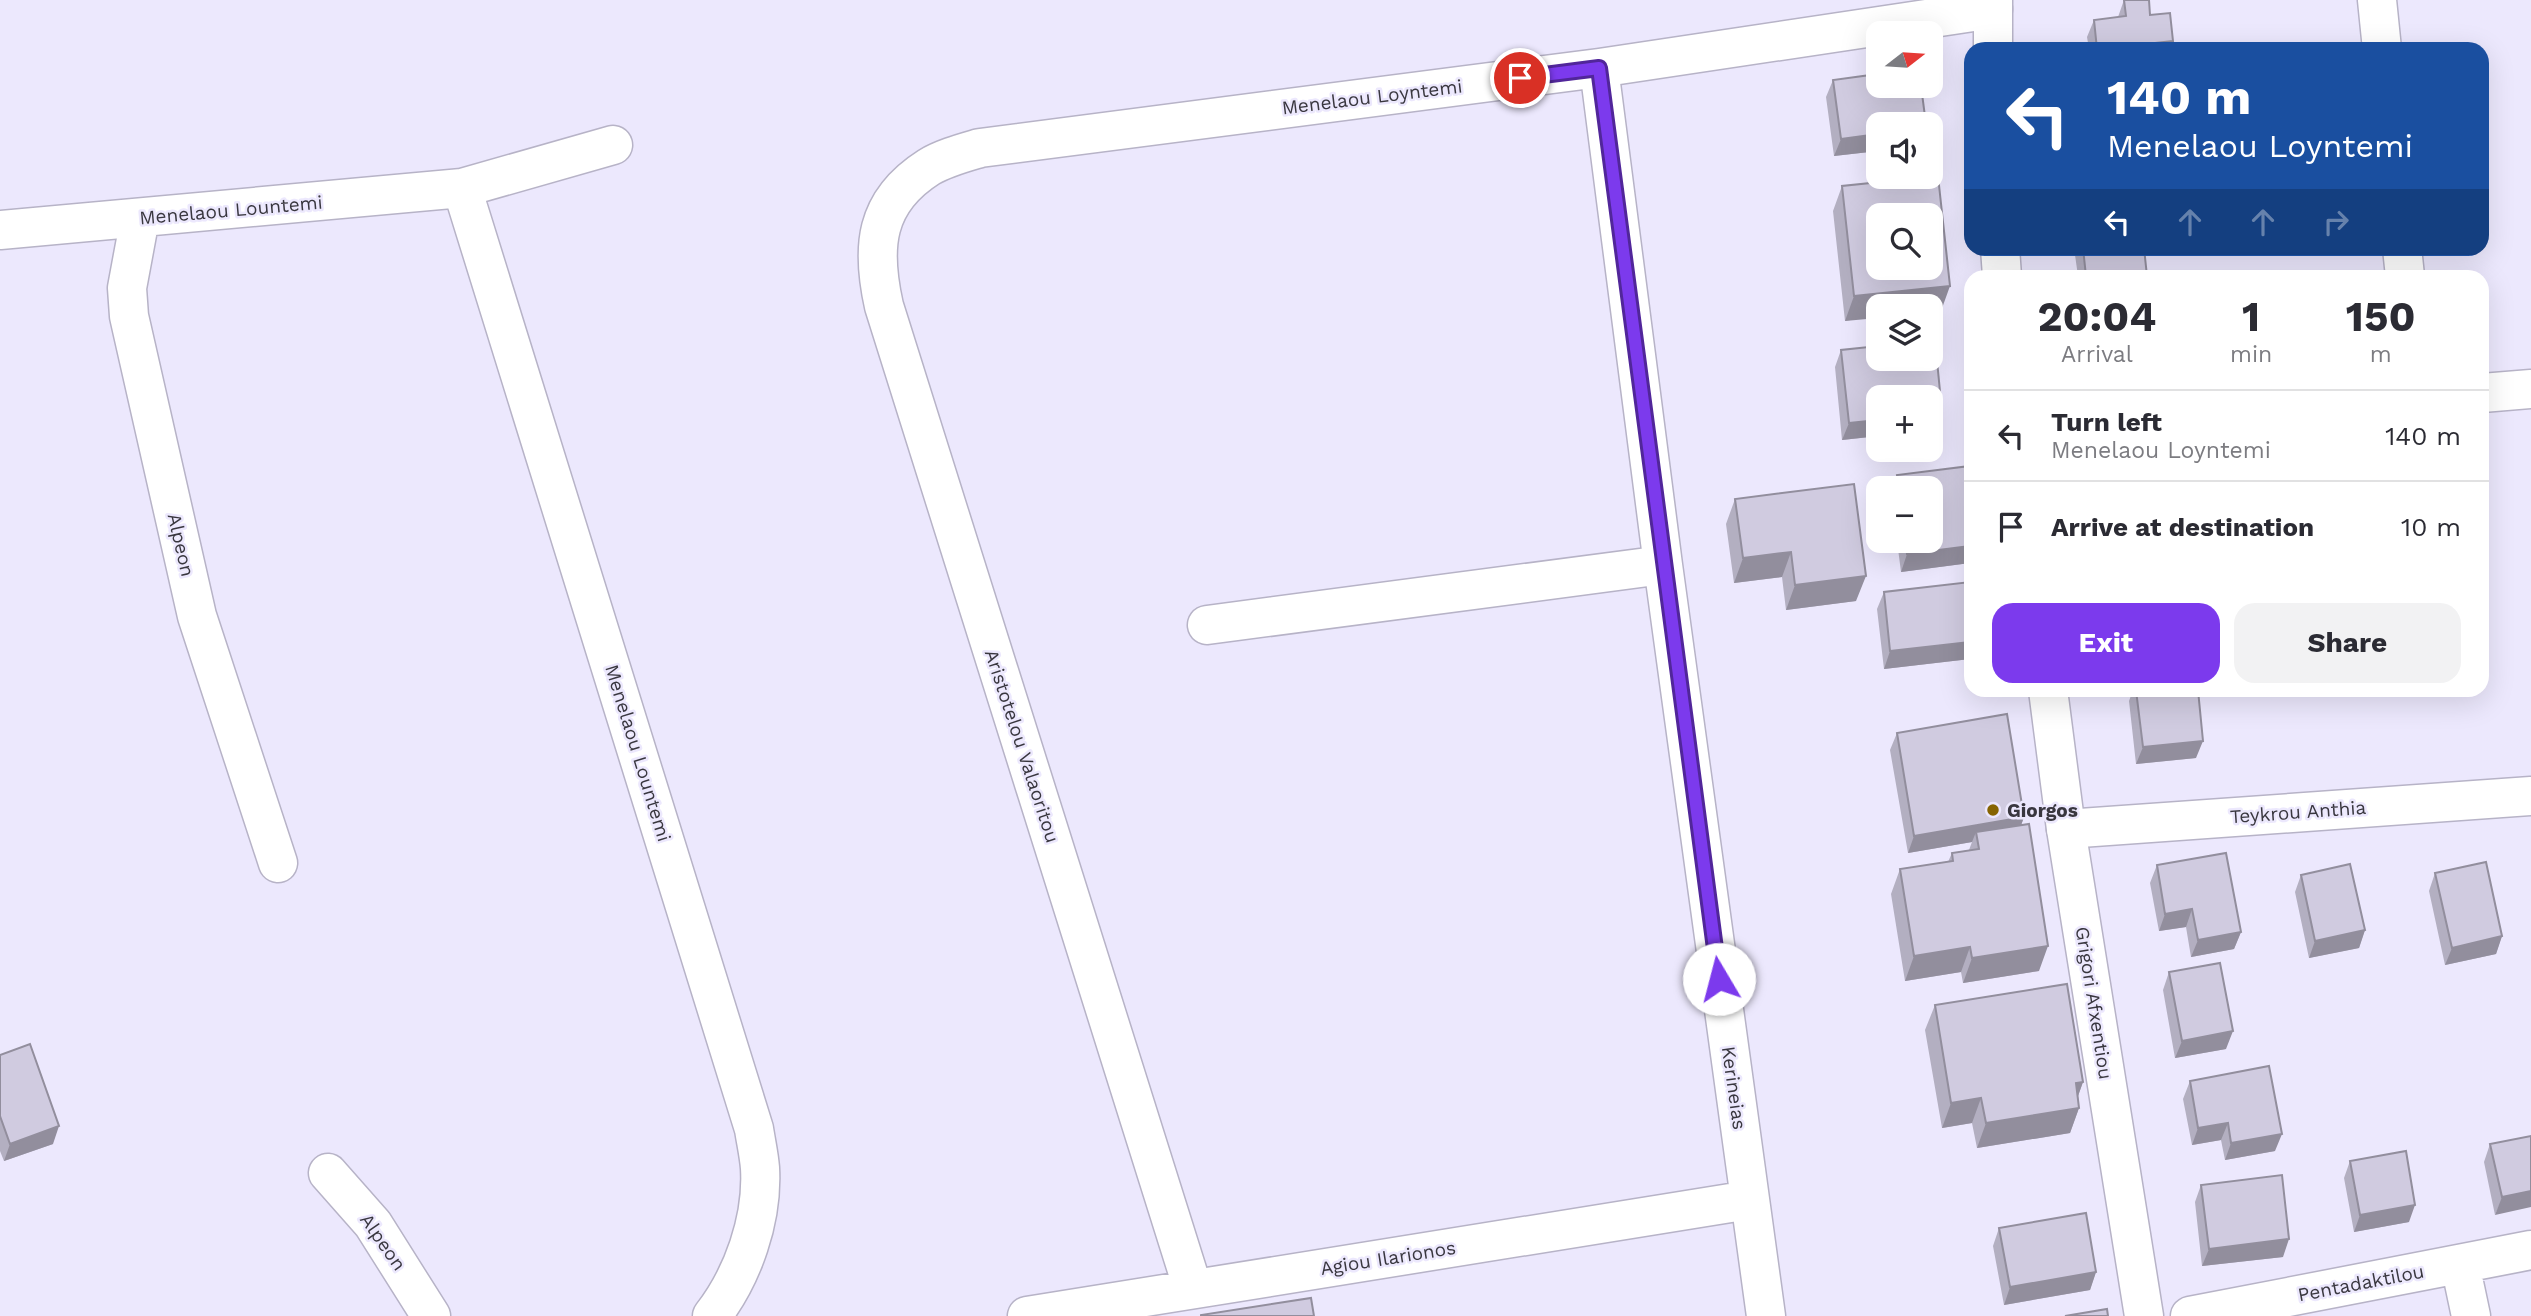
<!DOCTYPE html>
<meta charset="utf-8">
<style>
:root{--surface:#fff;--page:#f2f2f3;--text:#2b2b33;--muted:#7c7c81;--line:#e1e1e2;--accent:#7c3aed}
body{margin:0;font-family:"Work Sans",sans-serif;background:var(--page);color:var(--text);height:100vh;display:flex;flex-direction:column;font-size:26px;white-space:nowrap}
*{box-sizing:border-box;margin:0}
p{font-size:23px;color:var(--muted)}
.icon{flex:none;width:38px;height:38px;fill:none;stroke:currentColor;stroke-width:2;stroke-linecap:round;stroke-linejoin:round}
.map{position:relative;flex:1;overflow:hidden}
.panel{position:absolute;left:1964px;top:270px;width:525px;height:427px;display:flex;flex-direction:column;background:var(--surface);border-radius:21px;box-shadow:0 7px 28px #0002}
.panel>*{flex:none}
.banner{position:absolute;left:1964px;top:42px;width:525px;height:214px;border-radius:21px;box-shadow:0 7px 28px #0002;background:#1a4fa0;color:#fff;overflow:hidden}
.needle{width:46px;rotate:73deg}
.controls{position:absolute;left:1866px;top:21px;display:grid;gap:14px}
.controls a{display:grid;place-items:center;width:77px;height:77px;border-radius:14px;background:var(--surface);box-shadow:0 7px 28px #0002;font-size:35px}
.pin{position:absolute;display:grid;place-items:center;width:60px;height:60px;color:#fff;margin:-30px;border:4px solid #fff;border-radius:50%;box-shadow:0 2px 7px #0007}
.me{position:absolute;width:77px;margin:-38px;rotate:352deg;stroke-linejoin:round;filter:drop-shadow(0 0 5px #0008)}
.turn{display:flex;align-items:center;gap:24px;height:147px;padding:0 28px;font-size:32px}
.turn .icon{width:91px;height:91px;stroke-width:2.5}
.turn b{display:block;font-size:49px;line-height:60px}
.lanes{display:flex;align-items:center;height:66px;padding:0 28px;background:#0003;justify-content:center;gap:35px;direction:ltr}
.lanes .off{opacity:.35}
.eta{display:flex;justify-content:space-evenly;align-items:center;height:119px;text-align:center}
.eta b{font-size:42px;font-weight:700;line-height:49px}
.action{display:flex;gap:14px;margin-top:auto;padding:14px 28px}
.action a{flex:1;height:80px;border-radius:21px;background:var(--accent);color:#fff;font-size:28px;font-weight:700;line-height:80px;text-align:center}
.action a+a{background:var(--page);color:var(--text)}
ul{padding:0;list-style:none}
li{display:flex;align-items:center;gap:21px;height:91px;padding:0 28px;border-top:2px solid var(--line)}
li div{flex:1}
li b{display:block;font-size:26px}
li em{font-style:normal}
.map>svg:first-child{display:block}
</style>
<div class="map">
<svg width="2531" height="1316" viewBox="0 0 2531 1316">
<rect width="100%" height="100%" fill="#ece8fd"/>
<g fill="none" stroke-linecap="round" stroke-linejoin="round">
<g stroke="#b7b3c7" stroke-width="41">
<path id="minor" d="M2377 0 2382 49
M1599 68 1663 565 1766 1316
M462 188 613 145
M140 218 127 288 129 316 197 616 278 863
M0 230 462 188 754 1129C756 1142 759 1155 760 1168 763 1219 743 1276 712 1316
M2402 248 2405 276
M2482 393 2531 389
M1207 625 1663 565
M2066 829 2531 796
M328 1173 373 1224 431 1316
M2460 1264 2471 1316
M1193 1289 884 306C871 248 874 202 929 167 944 158 963 153 980 148L1599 68 1993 9
M1027 1316 1749 1200
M2190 1316 2531 1250"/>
</g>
<g stroke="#b7b3c7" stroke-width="41">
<path id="tertiary" d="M1993 49V0
M2000 248 2002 276
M2048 690 2066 829 2144 1316"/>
</g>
<use href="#minor" stroke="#fff" stroke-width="38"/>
<use href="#tertiary" stroke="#fff" stroke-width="38"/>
</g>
<path fill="#b3afc1" d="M2124 0 2150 15 2170 49H2089L2087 37 2094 20 2118 17Z
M1833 80 1878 124V151L1834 156 1826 97Z
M1842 186 1941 311 1930 312V306L1845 321 1833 211Z
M2074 248H2144L2147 276H2078Z
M1841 350 1936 430 1842 440 1835 367Z
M1970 466V563L1901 572 1897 541H1930V488H1892L1897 475Z
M1735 499 1856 601 1786 610 1782 577 1734 583 1726 524Z
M1970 582V659L1884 669 1877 609 1884 592Z
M2133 690H2198L2196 758 2136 764 2129 701Z
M1897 733 2024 817 2021 825 2039 971 1963 983 1961 972 1905 981 1891 894 1900 869 1948 862 1952 853 1969 850 1972 842 1908 853 1890 750Z
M2157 865 2241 932 2234 949 2191 957 2186 927 2159 931 2150 883Z
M2435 873 2502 936 2496 954 2445 965 2429 891Z
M2301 875 2365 930 2359 948 2309 958 2295 892Z
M2169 972 2226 1049 2175 1058 2163 990Z
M1935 1005 2083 1082 2078 1096 2079 1108 2070 1133 1977 1148 1972 1123 1942 1128 1925 1030Z
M0 1055 53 1144 4 1161 0 1151Z
M2190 1081 2275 1151 2225 1160 2221 1140 2192 1145 2183 1099Z
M2531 1136 2495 1215 2484 1162 2490 1144Z
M2350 1161 2409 1222 2354 1232 2344 1178Z
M2201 1185 2283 1257 2202 1266 2195 1202Z
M1999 1228 2096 1272 2090 1290 2004 1305 1993 1246Z"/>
<path fill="#928e9d" d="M2173 41 2170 49H2154L2156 43Z
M1878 134V151L1834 156 1841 139Z
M1950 286 1941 311 1930 312V306H1878V318L1845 321 1854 296Z
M1942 412 1936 430 1930 431V414Z
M1878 420V436L1842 440 1849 423Z
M1970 546V563L1901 572 1907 554Z
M1791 552 1782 577 1734 583 1743 558Z
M1866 576 1856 601 1786 610 1795 585Z
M1970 642V659L1884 669 1890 651Z
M2203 741 2196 758 2136 764 2143 747Z
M2024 817 2018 834 1976 832 1972 842 1908 853 1914 836Z
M2192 909 2186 927 2159 931 2165 914Z
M2365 930 2359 948 2309 958 2315 941Z
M2241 932 2234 949 2191 957 2198 940Z
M2502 936 2496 954 2445 965 2452 948Z
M2048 946 2039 971 1963 983 1972 958Z
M1970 947 1961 972 1905 981 1914 956Z
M2233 1031 2226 1049 2175 1058 2182 1041Z
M2083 1082 2074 1107 2076 1083Z
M1981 1098 1972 1123 1942 1128 1951 1103Z
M2079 1108 2070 1133 1977 1148 1986 1123Z
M2228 1123 2221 1140 2192 1145 2198 1128Z
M59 1126 53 1144 4 1161 10 1144Z
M2282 1134 2275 1151 2225 1160 2231 1143Z
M2531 1191V1207L2495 1215 2502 1197Z
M2415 1205 2409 1222 2354 1232 2360 1215Z
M2289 1239 2283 1257 2202 1266 2209 1249Z
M2096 1272 2090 1290 2004 1305 2010 1287Z"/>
<path fill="#d0cbe0" stroke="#928e9d" stroke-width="2" fill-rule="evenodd" d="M2124 0H2149L2150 15 2170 13 2173 41 2156 43V49H2097L2094 20 2126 16Z
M1878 74V86H1921L1926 124H1878V134L1841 139 1833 80Z
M1938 176 1950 286 1854 296 1842 186ZM1878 215H1930V268H1878Z
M2083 248H2144L2147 276H2086Z
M1935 340 1942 412 1930 414V397H1878V420L1849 423 1841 350 1878 346V359H1930V341Z
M1970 466V546L1907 554 1906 541H1930V488H1899L1897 475Z
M1854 484 1866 576 1795 585 1791 552 1743 558 1735 499Z
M1970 582V642L1890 651 1884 592Z
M2136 690H2198L2203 741 2143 747Z
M2007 714 2024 817 1914 836 1897 733Z
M2029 824 2048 946 1972 958 1970 947 1914 956 1900 869 1953 861 1952 853 1979 849 1976 832Z
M2226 853 2241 932 2198 940 2192 909 2165 914 2157 865Z
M2486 862 2502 936 2452 948 2435 873Z
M2350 864 2365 930 2315 941 2301 875Z
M2220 963 2233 1031 2182 1041 2169 972Z
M2067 984 2083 1082 2076 1083 2079 1108 1986 1123 1981 1098 1951 1103 1935 1005Z
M30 1044 59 1126 10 1144 0 1116V1055Z
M2269 1066 2282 1134 2231 1143 2228 1123 2198 1128 2190 1081Z
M2531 1136V1191L2502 1197 2490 1144Z
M2406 1151 2415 1205 2360 1215 2350 1161Z
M2282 1175 2289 1239 2209 1249 2201 1185Z
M2086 1213 2096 1272 2010 1287 1999 1228Z
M1311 1298 1314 1316H1201V1315Z
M2107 1309 2108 1316H2065Z"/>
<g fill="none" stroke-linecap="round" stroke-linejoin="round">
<g stroke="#51269a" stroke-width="18">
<path id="route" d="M1520 78 1599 68 1719 979"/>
</g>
<use href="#route" stroke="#7c3aed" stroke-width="12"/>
</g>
<circle fill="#866400" stroke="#ece8fd" stroke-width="2.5" cx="1993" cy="810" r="7"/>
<g text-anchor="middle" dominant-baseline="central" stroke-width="5" stroke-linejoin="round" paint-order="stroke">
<g font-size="19" fill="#39373f" stroke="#ece8fd">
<text transform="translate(1372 97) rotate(-7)">Menelaou Loyntemi</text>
<text transform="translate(231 210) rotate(-5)">Menelaou Lountemi</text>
<text transform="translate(181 545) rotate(77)">Alpeon</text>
<text transform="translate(1022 746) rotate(72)">Aristotelou Valaoritou</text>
<text transform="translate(638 753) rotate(73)">Menelaou Lountemi</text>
<text transform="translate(2298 812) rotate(-4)">Teykrou Anthia</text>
<text transform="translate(2094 1003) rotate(81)">Grigori Afxentiou</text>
<text transform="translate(1734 1088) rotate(82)">Kerineias</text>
<text transform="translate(383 1242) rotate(55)">Alpeon</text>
<text transform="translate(1388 1258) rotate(-9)">Agiou Ilarionos</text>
<text transform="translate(2361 1283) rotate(-11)">Pentadaktilou</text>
</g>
<g font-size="19" font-weight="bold" fill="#39373f" stroke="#ece8fd" text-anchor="start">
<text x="2007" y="810">Giorgos</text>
</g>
</g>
</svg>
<div class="controls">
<a><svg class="needle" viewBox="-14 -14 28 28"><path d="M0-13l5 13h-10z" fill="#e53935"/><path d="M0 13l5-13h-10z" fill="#7c7c81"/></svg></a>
<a><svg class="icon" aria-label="sound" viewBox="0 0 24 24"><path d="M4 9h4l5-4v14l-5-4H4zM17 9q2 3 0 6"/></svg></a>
<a><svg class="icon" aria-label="search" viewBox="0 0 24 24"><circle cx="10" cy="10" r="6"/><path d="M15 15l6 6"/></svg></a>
<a><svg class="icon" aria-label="layers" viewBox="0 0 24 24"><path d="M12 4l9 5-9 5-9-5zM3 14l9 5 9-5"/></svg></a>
<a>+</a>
<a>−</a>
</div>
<div class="pin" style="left:1520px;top:78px;background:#d93025"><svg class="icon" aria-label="arrive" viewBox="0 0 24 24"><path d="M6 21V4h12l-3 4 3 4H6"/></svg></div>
<svg class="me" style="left:1719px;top:979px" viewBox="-20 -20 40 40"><circle r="19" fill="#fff"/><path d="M0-13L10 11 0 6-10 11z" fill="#7c3aed"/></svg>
<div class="banner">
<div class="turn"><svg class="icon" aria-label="left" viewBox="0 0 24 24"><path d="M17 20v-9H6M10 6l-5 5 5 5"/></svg><div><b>140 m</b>Menelaou Loyntemi</div></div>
<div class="lanes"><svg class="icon" aria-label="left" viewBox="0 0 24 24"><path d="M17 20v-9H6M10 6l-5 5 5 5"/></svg><svg class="icon off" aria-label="ahead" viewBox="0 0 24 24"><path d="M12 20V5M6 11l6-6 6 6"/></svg><svg class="icon off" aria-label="ahead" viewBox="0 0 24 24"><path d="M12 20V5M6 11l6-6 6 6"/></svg><svg class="icon off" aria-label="right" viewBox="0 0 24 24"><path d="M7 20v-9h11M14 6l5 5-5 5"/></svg></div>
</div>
<section class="panel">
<div class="eta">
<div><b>20:04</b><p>Arrival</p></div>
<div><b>1</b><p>min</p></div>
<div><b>150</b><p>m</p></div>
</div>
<ul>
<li><svg class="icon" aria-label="left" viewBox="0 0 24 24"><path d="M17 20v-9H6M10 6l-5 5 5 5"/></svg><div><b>Turn left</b><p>Menelaou Loyntemi</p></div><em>140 m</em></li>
<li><svg class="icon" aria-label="arrive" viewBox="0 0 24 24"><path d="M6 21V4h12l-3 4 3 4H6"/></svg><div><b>Arrive at destination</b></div><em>10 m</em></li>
</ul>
<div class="action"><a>Exit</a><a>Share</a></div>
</section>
</div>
